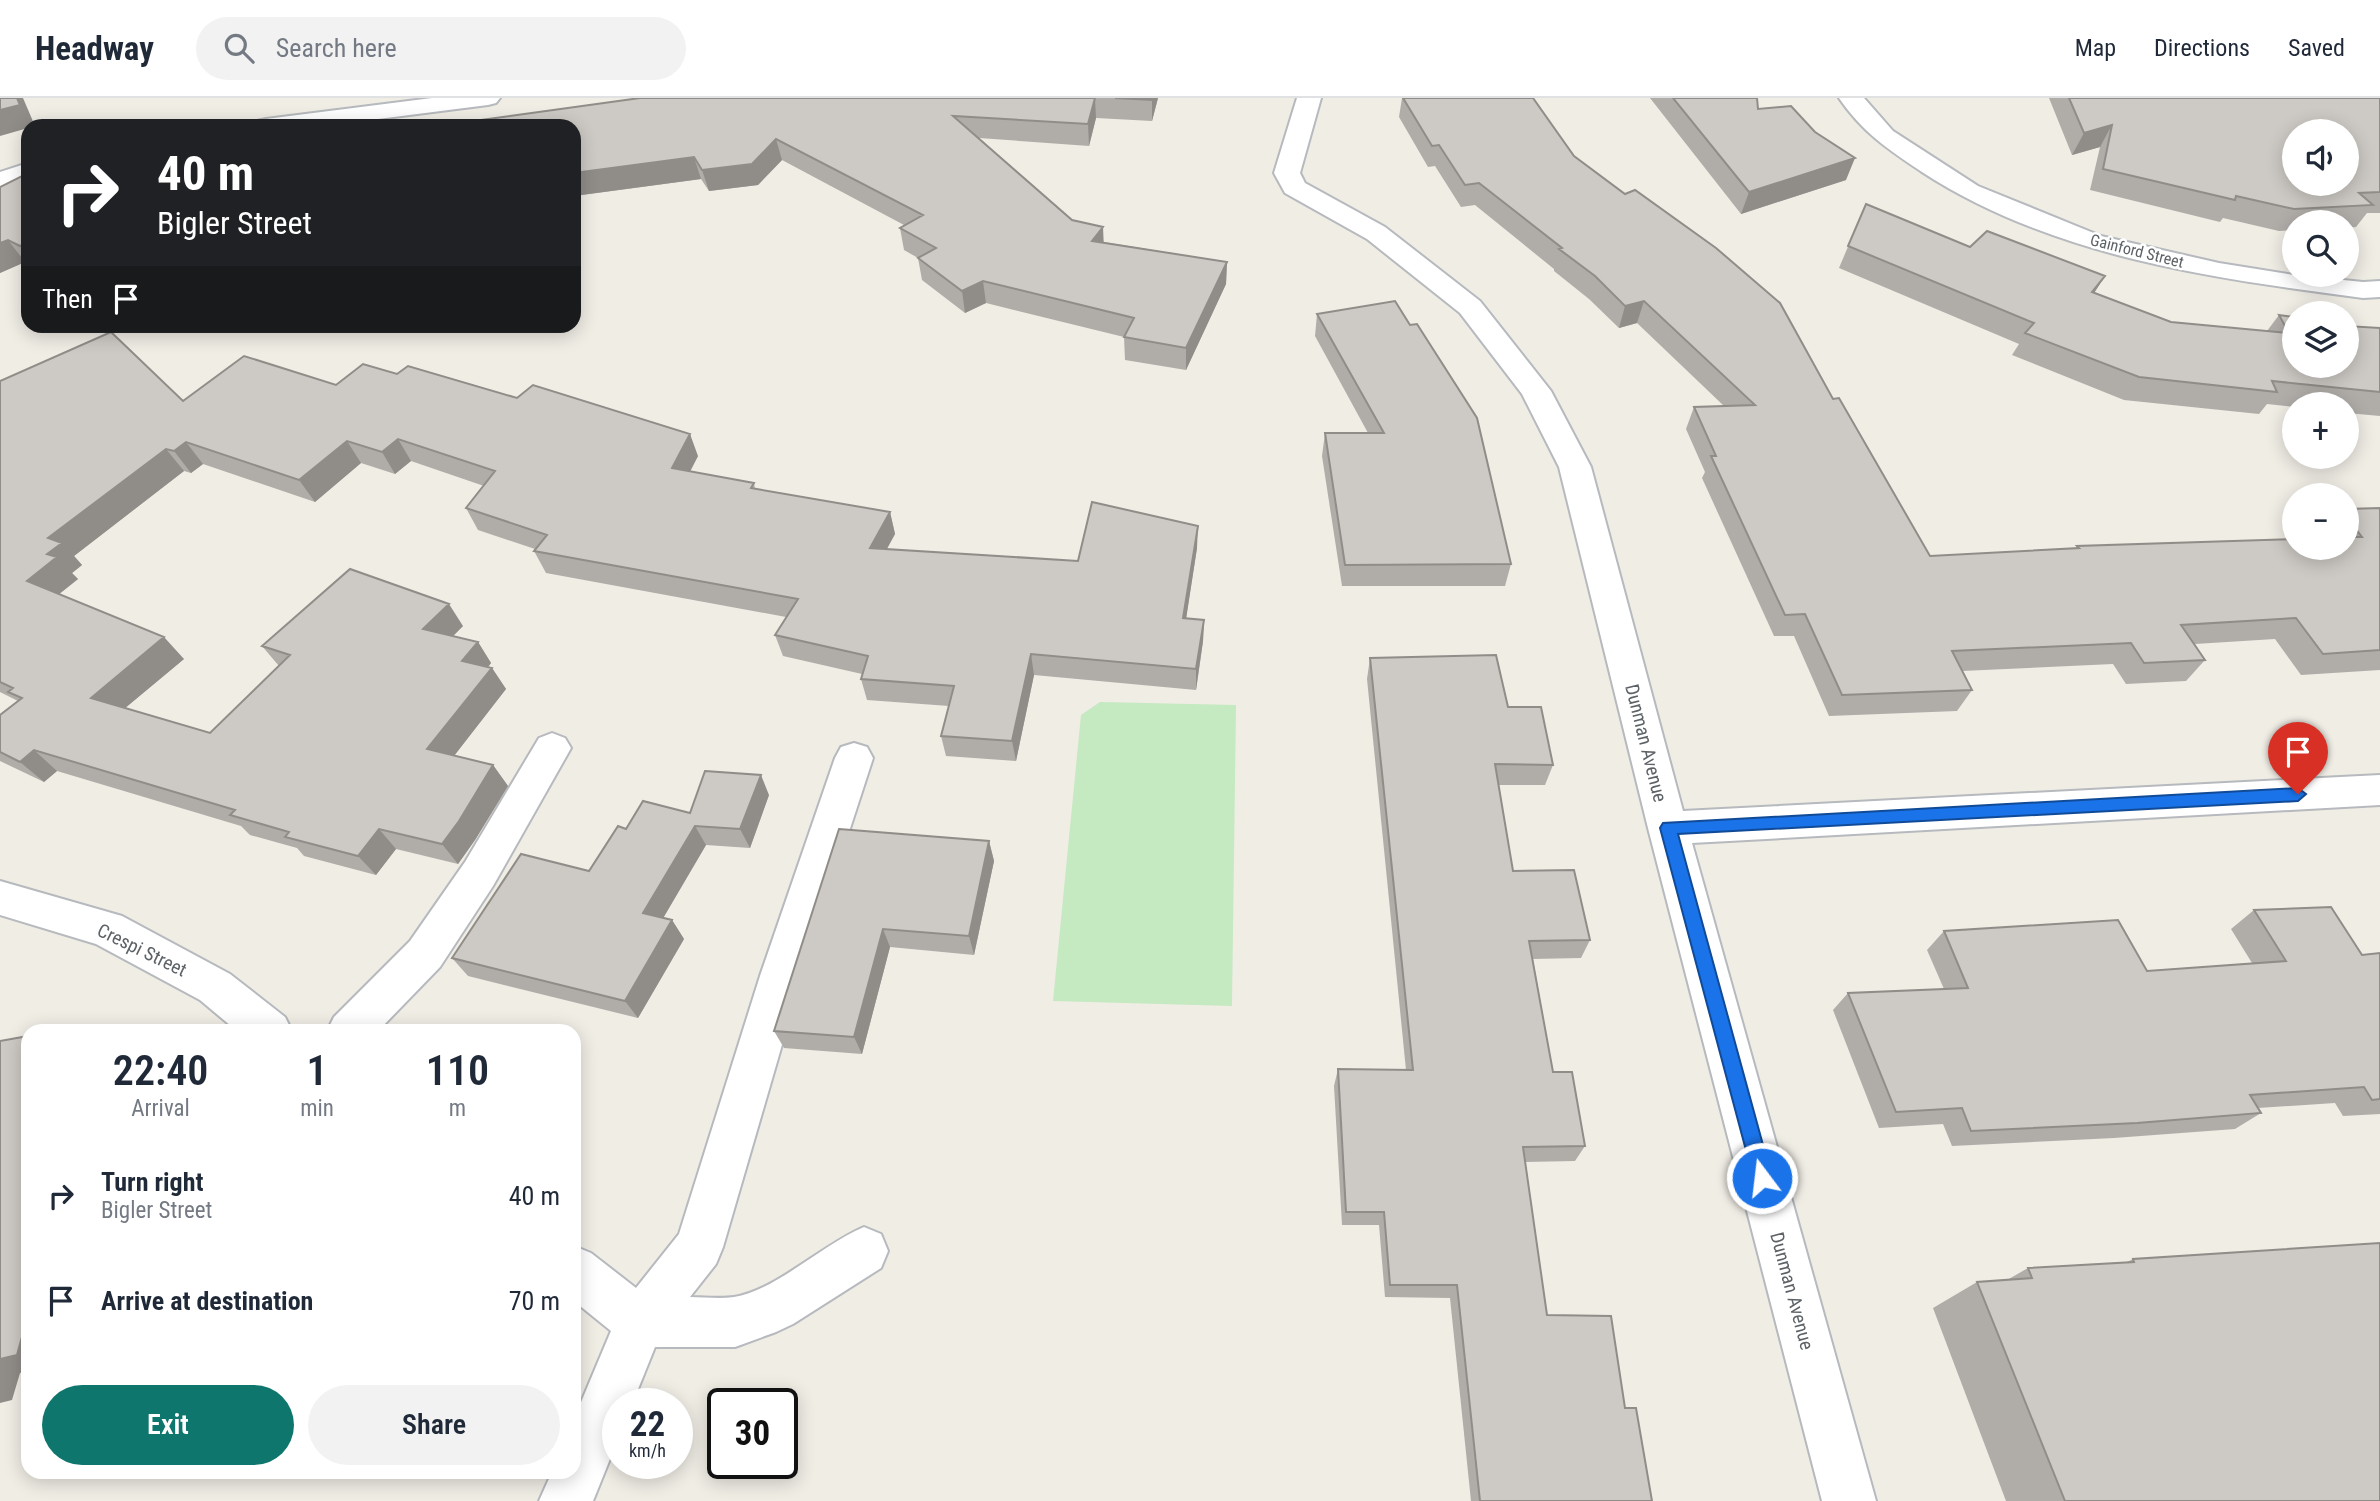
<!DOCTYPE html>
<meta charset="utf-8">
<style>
:root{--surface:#fff;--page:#f2f2f3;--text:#1f2937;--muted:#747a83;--line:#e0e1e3;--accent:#0f766e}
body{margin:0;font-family:"Roboto Condensed",sans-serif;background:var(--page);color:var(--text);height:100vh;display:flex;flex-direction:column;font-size:26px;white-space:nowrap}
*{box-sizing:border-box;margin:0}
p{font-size:23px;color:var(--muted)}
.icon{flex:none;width:38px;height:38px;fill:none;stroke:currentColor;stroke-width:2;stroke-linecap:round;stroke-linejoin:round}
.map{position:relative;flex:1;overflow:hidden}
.sheet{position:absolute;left:21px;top:926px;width:560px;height:455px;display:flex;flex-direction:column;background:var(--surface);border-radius:21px;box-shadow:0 4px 18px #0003}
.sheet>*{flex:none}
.guide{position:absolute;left:21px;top:21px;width:560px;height:214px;border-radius:21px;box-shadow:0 4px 18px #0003;background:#202124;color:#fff;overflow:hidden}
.fabs{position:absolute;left:2282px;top:21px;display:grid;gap:14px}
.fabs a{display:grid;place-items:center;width:77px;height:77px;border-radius:50%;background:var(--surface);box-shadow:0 4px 18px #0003;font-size:35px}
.speed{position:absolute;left:602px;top:1290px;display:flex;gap:14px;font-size:35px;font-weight:700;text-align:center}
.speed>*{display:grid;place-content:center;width:91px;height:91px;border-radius:50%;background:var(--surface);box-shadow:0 4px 18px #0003;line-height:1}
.speed small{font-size:18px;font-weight:400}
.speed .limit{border:4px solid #111;border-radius:10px;background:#fff;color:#111}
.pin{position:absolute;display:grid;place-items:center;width:60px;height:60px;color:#fff;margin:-72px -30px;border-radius:50% 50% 50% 0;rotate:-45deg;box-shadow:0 0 7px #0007}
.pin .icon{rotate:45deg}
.me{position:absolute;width:77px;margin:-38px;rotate:345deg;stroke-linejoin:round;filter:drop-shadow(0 0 5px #0008)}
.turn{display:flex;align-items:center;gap:24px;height:147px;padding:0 21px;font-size:32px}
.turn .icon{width:91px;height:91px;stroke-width:2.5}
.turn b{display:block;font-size:49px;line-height:60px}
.then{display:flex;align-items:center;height:66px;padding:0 21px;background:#0003;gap:14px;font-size:26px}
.eta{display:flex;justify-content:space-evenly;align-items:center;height:119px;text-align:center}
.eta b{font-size:42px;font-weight:600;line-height:49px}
.cta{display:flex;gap:14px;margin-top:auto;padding:14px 21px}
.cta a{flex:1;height:80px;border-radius:42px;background:var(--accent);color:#fff;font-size:28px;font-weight:600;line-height:80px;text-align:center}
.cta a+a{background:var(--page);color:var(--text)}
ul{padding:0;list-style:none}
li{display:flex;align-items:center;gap:21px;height:105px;padding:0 21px}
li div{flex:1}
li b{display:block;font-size:26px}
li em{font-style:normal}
header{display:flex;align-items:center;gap:42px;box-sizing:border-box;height:98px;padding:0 35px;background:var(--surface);border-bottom:2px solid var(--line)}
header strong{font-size:33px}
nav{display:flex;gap:38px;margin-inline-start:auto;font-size:24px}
.search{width:490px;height:63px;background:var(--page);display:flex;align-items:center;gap:18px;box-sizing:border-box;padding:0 24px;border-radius:38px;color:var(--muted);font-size:26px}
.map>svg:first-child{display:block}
</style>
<header>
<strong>Headway</strong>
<div class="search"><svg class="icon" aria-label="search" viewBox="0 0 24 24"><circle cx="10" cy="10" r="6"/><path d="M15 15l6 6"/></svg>Search here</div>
<nav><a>Map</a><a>Directions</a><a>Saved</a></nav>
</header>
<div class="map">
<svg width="2380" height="1403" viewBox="0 0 2380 1403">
<rect width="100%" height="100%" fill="#f0ede5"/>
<path fill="#c5e9c1" d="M1100 604 1236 607 1232 908 1053 903 1081 617Z"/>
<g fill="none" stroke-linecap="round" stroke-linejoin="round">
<g stroke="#b6b9bd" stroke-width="4">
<path id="minor" d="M432 0H500L496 5 488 7 323 28H254L257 23 266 21Z
M1297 0H1321L1300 75 1305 85 1385 129 1480 203 1551 293 1591 369 1683 713 2380 677V707L1692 745 1876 1403H1822L1648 730 1559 369 1522 296 1460 215 1367 141 1285 95 1274 75Z
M1839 0H1864L1893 33 1978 88 2101 138 2219 165 2294 177 2363 184 2380 183V199L2363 200C2211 180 2053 159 1922 74 1888 51 1863 35 1839 0Z
M28 65V81L0 90V74Z
M552 635 565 640 571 650 493 788 440 869 378 933H327L334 919 410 843 465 764 539 640Z
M854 645 867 649 873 660 802 878 723 1149 716 1166 690 1199C704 1199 720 1201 734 1199 775 1193 823 1146 864 1129L881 1136 888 1153 881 1170 793 1226 776 1234 735 1249H655L632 1306H618V1341L593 1403H539L552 1374H574V1321L611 1233 574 1203V1148L591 1155 636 1190 679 1136 760 878 835 660 841 649Z
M0 783 122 818 230 876 285 919 292 933H237L200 902 96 846 0 817Z"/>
</g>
<use href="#minor" fill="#fff" fill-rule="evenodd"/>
</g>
<path fill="#b0ada9" d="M640 0H1158L1152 23 1096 20 1089 48 979 40 1072 122 1104 144 1227 164 1226 186 1186 272 1125 262 1124 239 986 205 965 215 922 182 918 160 904 152 900 130 904 127 782 62 758 87 709 93 701 81 574 98V28Z
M1402 0H1533L1574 58 1833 301 1930 458 2075 450 2077 448 2347 450V411L2380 410V572L2301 577 2275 541 2195 546 2205 562 2186 583 2126 586 2113 566 1962 573 1972 592 1957 613 1829 618 1794 538H1774L1702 380 1705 374 1686 331 1694 309 1724 308 1637 225 1619 230 1589 201 1554 173V171L1475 107 1461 109 1435 68 1428 69 1399 19Z
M1650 0H1757L1758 11 1846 82 1741 116Z
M2049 0H2380V115H2367L2356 129 2347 130V124H2294V132L2279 133 2223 120 2220 124 2090 92 2100 49 2072 57Z
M28 75V165L25 164 0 175V89Z
M1866 106 1970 149 2171 224 2267 233 2279 217 2294 219V268L2380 230V318L2347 315V306H2294V309L2267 306 2259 316 2124 302 2012 257 2019 246 1839 170Z
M1317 216 1511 466 1505 488H1342L1322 358 1325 335H1368L1315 238Z
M397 276 698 358 690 374 754 385 755 391 890 414 895 436 887 451 1078 463 1197 450 1186 520 1204 522 1203 543 1196 592 1034 577 1016 663 946 658 941 638 949 608 867 602 861 581 862 576 783 558 775 537 786 519 546 475 534 453 535 451 478 432 466 410 484 388 411 363 395 376 361 365 315 404 203 366 191 375 184 373 74 458 82 467 72 475 78 481 59 496 184 561 125 610 210 635 279 568 262 548 463 528 453 538 478 544 491 565 488 569 492 570 506 591 454 658 493 667 508 688 475 742 458 766 396 751 376 777 304 758 297 750 250 737 241 728 57 673 44 684 0 663V617L18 603 0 594V283L183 303 336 287Z
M1370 560 1508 609 1553 667 1545 687H1498L1513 773 1590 842 1581 860 1533 861 1553 974 1585 1048 1575 1063 1525 1064 1547 1217 1625 1310 1652 1403H1471L1450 1200 1385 1199 1379 1127H1342L1334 988 1338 971 1406 972 1367 581Z
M769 697 750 750 706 747 663 820 672 822 684 841 638 920 468 878 452 860 589 773 626 731Z
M839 731 989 743 994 763 974 857 890 849 862 956 784 950 774 933Z
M2254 812 2362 857 2380 855V1016L2343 1018 2335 1005 2258 1010 2261 1015 2235 1031 2114 1040 1952 1048 1943 1026 1879 1030 1833 912 1848 895 1944 891 1927 852 1944 833 2147 873 2252 865 2231 831Z
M2133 1161 2380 1403H2006L1933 1210 1977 1184 2007 1182 2028 1170 2127 1164Z"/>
<path fill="#908d89" d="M17 0H23L35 28H28V30L0 38V12Z
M1095 0 1096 20 1089 48 1088 26Z
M1152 0H1158L1152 23Z
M2112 27 2100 49 2072 57 2084 35Z
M776 41 782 62 758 87 709 93 702 72Z
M694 59 701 81 574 98V75Z
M1855 60 1846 82 1741 116 1749 94Z
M1103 129 1104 151 1092 143Z
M8 142 25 164 0 175V145Z
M28 143V158L20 148Z
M1227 164 1226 186 1186 272V250Z
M2105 178 2091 200 2092 194Z
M983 183 986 205 965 215 962 193Z
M1644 203 1637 225 1619 230 1625 208Z
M690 336 698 358 680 392 672 370Z
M398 341 411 363 395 376 382 354Z
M347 343 361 365 315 404 299 382Z
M186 344 203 366 191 375 174 353Z
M166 351 184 373 74 458 82 467 72 475 78 481 48 505 27 483 47 456 48 440Z
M890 414 895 436 875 472 870 450Z
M1198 428 1197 450 1183 541V520Z
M449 506 463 528 438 553 423 531Z
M1204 522 1203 543 1196 592V571Z
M164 539 184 561 112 621 91 600Z
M478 544 491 565 476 584 462 563Z
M1031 556 1034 577 1016 663 1012 643Z
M492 570 506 591 443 672 427 651Z
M34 652 57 673 44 684 20 664Z
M493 667 508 688 475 742 458 766 442 746Z
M761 677 769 697 750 750 740 731Z
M695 728 706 747 655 834 643 815Z
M379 731 396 751 376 777 358 758Z
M989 743 994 763 974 857 969 838Z
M672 822 684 841 638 920 625 903Z
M883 831 890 849 862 956 854 939Z
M28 1217V1273L20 1275 12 1302 0 1305V1261Z"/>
<path fill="#cdc9c4" stroke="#908d89" stroke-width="2" fill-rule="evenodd" d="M0 0H17L20 7 0 12Z
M640 0H1095L1088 26 953 18 1072 122 1103 129 1092 143 1227 164 1186 250 1124 239 1134 220 983 183 962 193 918 160 936 150 900 130 923 117 776 41 752 66 702 72 694 59 574 75V28H437Z
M1115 0H1152V2Z
M1403 0H1533L1574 58 1625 96 1635 92 1716 150 1780 205 1833 301 1839 300 1930 458 2079 450 2077 448 2294 441V450H2347V439H2362L2347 420V411L2380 410V552L2323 556 2296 520 2181 527 2205 562 2144 565 2131 545 1952 553 1972 592 1842 597 1805 516 1785 517 1711 358H1716L1694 309 1755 307 1644 203 1625 208 1595 178 1559 151 1562 150 1479 85 1465 87 1439 47 1432 48Z
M1673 0H1757L1758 11 1791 8 1815 34 1855 60 1749 94Z
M2069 0H2380V94L2359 95 2373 107 2294 111 2236 98 2235 102 2103 71 2112 27 2084 35ZM2294 33H2347V86H2294Z
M28 75V143L20 148 8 142 0 145V89Z
M1866 106 1970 149 1987 133 2105 178 2092 194 2171 224 2289 235 2279 217 2294 219V268H2347V228L2380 230V294L2272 283 2277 294 2139 279 2025 235 2034 225 1848 148Z
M1395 203 1410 227 1417 226 1477 320 1511 466 1345 467 1325 335H1384L1317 216Z
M111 234 183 303 244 258 336 287 363 266 397 276 408 268 517 300 533 287 690 336 672 370 754 385 751 390 890 414 870 450 1078 463 1092 404 1198 428 1183 520 1204 522 1196 571 1031 556 1012 643 941 638 954 588 861 581 868 558 775 537 798 501 534 453 547 437 466 410 495 373 398 341 382 354 347 343 299 382 186 344 174 353 166 351 48 440 62 445 47 456 57 459 27 483 164 539 91 600 210 635 290 557 262 548 350 471 449 506 423 531 478 544 462 563 492 570 427 651 493 667 459 723 442 746 379 731 358 758 285 739 289 734 230 717 235 712 34 652 20 664 0 654V617L22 600 8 594 13 590 0 584V283Z
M1496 557 1508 609H1541L1553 667 1495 666 1513 773 1574 772 1590 842 1529 843 1553 974H1572L1585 1048 1523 1049 1547 1217 1611 1218 1625 1310H1636L1652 1403H1480L1457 1187H1390L1384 1114H1346L1338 971 1413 972 1370 560Z
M705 673 761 677 740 731 695 728 643 815 672 822 625 903 452 860 521 756 589 773 618 728 626 731 643 703 690 715Z
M839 731 989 743 969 838 883 831 854 939 774 933Z
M2331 809 2362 857 2380 855V1001L2372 1002 2364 989 2250 997 2261 1015 2137 1025 1971 1033 1962 1010 1896 1014 1848 895 1968 890 1944 833 2118 822 2147 873 2286 863 2254 812Z
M70 930 69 933H55Z
M28 938V1217L17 1257 0 1261V943Z
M2380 1145V1403H2065L1977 1184 2032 1180 2028 1170 2134 1164 2133 1161Z"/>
<path fill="#1a73e8" stroke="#114b97" stroke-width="2" d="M2298 690 2306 696 2298 703 1678 736 1772 1080 1769 1086 1762 1089 1755 1086 1660 730 1663 725Z"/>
<g text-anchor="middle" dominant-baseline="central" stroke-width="5" stroke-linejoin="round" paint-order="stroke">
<g font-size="16" fill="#5d6267" stroke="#fff">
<text transform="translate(2137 153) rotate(14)">Gainford Street</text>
</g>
<g font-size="19" fill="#5d6267" stroke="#fff">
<text transform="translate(1646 645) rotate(76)">Dunman Avenue</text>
<text transform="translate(142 852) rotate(26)">Crespi Street</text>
<text transform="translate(1792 1193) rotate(75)">Dunman Avenue</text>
</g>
</g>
</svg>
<div class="fabs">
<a><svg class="icon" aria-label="sound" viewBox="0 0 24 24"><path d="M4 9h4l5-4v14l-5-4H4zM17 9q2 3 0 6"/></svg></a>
<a><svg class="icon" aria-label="search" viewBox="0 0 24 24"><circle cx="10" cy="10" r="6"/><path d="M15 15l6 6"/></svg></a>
<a><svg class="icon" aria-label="layers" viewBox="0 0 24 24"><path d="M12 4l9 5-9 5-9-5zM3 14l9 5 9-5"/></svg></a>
<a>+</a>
<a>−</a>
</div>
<div class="speed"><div>22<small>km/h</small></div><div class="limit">30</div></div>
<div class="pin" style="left:2298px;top:696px;background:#d93025"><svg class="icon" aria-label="arrive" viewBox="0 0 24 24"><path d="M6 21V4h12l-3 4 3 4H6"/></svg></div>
<svg class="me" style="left:1762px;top:1080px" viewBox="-20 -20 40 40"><circle r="17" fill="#1a73e8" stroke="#fff" stroke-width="3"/><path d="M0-11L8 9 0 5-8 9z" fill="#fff"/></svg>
<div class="guide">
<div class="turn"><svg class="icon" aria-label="right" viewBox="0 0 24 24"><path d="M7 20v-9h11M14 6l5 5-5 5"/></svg><div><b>40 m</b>Bigler Street</div></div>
<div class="then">Then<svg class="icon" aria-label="arrive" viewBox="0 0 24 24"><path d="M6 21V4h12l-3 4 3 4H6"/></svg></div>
</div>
<section class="sheet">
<div class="eta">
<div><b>22:40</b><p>Arrival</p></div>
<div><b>1</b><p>min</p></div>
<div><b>110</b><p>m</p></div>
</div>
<ul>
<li><svg class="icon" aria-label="right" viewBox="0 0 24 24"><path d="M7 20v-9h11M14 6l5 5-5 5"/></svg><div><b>Turn right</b><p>Bigler Street</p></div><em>40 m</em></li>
<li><svg class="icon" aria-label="arrive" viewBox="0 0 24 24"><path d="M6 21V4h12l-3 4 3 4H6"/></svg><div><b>Arrive at destination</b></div><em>70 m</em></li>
</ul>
<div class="cta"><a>Exit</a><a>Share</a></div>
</section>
</div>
